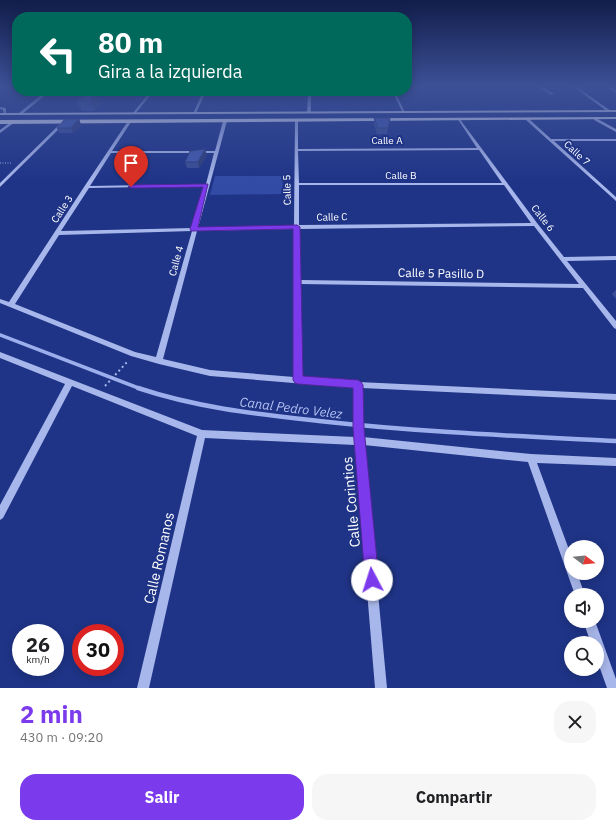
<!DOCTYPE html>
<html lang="es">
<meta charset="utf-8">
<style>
:root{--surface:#fff;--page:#f6f6f6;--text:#202124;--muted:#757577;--accent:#7c3aed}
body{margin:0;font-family:"IBM Plex Sans",sans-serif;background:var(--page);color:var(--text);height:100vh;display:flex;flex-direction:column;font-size:15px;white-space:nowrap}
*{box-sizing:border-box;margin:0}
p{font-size:13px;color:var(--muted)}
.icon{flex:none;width:22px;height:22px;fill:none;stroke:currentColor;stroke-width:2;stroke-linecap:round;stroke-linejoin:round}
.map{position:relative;height:688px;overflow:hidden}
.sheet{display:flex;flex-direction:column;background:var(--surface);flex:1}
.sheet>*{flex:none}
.hud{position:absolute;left:12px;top:12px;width:400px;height:84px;border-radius:16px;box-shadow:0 2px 10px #0003;background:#00695c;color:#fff;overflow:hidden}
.needle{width:26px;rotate:106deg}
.buttons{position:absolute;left:564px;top:540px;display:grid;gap:8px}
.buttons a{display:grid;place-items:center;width:40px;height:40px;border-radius:50%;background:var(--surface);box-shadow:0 2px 10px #0003;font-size:20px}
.speed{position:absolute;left:12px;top:624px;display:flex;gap:8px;font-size:20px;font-weight:700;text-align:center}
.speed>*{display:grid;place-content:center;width:52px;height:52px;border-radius:50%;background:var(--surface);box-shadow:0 2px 10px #0003;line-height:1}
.speed small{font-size:10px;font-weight:400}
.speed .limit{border:6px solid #d22;background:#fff;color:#111}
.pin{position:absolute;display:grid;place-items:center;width:34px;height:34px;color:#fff;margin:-41px -17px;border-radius:50% 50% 50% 0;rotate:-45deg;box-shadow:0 0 4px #0007}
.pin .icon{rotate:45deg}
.me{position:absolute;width:44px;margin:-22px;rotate:355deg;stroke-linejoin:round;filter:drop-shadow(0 0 3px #0008)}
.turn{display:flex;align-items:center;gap:14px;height:84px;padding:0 20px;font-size:18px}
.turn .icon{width:52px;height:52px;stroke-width:2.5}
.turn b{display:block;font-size:28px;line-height:34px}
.round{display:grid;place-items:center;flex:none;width:42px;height:42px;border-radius:16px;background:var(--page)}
.headline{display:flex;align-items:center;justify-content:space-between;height:68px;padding:0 20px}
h1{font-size:24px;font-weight:700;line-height:30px;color:var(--accent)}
.button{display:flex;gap:8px;margin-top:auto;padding:8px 20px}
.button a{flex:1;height:46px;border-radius:16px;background:var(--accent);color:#fff;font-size:16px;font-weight:700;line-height:46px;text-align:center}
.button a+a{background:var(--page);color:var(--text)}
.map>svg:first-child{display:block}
</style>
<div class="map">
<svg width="616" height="688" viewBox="0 0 616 688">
<rect width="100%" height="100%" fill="#1f3487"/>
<path fill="#324ba5" d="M215 176H283L282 194 210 195Z"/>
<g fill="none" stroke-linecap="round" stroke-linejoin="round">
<path stroke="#9caeec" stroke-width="3.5" d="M0 335 141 389"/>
<path stroke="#9caeec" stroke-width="4.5" d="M138 388C198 408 257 414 319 421 418 432 517 436 616 441"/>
<path stroke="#a8b7eb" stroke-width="1" stroke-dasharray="1 1.5" stroke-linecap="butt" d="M0 163H11"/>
<path stroke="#a8b7eb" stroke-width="2" stroke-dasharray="2 3" stroke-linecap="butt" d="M105 386 128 361"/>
<path fill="#a8b7eb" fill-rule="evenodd" d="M536 85H540L554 94 551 95Z
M571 85H574L611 111 608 112Z
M604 85H608L616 91V93Z
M46 91 150 92 154 91 135 114 133 113 148 94 48 93 21 115H19V113Z
M203 91H207L206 92 354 91 311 92V112L309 113 307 112 308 93 205 94 196 113 193 114Z
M389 91H395L405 113H403L393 93Z
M0 107 6 108V115H4L3 110 0 109Z
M457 118H459L537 223 564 257 616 256V260L567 261 616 321V329L614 328 583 288 300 284 302 377 358 382 616 394V400L362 388 363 437 531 454 616 458V466L537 463 571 555V573H577L585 595H575L528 462 364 445 387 688H375L355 445 205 438 149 688H137L197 436 72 386 3 518 0 520V505L65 384 0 358V352L202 430 355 437 354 388 210 376 159 364 131 356 0 303V299L9 302 84 187 128 121 131 122 112 151H215L223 121 225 120 227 121 198 228 294 226 295 120 298 121V149L477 148ZM479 150 502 183H299L298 151ZM111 153H214L206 184 90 186ZM299 185H504L531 223 299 225ZM205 186 193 228 61 231 89 188ZM534 226 579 284 300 280 299 229ZM294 229V377L210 370 163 359 197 231ZM192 231 156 357 135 352 15 304 59 235Z
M526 118H528L551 139H616V141H554L616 197V201L526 120Z
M594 118H596L616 129V132L594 120Z
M12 121 15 122 0 133V130Z
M62 122 65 123 0 187V183Z
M583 621H595L616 679V688H607L597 660V643H591Z"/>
<path fill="#edeffe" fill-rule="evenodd" d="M616 110V112L0 115V113Z
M616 117V119L0 124V120Z"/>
</g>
<path fill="#3a4d96" d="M87 91 101 104 94 111H82L77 101Z
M374 118H390L387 134H377L374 124Z
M79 119 81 125 73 133H59L57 128Z
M207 155 199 168H187L185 162Z
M616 290V299L612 294Z"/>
<path fill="#2f3e7a" d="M97 93 101 104 94 111 90 100Z
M79 119 81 125 73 133 71 128Z
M205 149 207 155 199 168 198 162Z"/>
<path fill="#4359ae" stroke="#2f3e7a" d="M87 91H95L97 93 90 100 77 101Z
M374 118H390L388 128H378Z
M65 119H79L71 128H57Z
M205 149 198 162H185L190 151Z"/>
<linearGradient id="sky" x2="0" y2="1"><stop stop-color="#111d4a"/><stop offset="0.47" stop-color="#3c5096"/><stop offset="1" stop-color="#3c5096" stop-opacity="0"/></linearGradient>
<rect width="616" height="182" fill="url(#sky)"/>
<path fill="#7c3aed" stroke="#51269a" d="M208 184 198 227 297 225 300 227 303 376 358 380 361 382 363 385 364 428 379 580 377 585 372 587 367 585 365 580 353 428V388L298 384 295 383 293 380V229L191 231 190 229 203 187 131 188 128 187 131 185Z"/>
<g text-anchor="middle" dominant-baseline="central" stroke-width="4" stroke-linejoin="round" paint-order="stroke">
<g font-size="10" fill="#fff" stroke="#1f3487">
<text x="387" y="140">Calle A</text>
<text transform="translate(577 153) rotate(42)">Calle 7</text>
<text x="401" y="175">Calle B</text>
<text transform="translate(287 190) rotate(-91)">Calle 5</text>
<text transform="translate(62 209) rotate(-57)">Calle 3</text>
<text transform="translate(332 217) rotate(-1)">Calle C</text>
<text transform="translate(543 218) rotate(52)">Calle 6</text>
<text transform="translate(176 261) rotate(-75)">Calle 4</text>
</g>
<g font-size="12" fill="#fff" stroke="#1f3487">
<text transform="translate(441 273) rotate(1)">Calle 5 Pasillo D</text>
</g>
<g font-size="13" font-style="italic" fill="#b4c2f2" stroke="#1f3487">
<text transform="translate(291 408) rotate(7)">Canal Pedro Velez</text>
</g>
<g font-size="14" fill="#fff" stroke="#1f3487">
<text transform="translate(351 502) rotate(-95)">Calle Corintios</text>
<text transform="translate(159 558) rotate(-77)">Calle Romanos</text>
</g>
</g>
</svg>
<div class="buttons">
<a><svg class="needle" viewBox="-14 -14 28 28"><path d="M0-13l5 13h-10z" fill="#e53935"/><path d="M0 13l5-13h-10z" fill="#757577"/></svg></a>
<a><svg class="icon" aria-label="sound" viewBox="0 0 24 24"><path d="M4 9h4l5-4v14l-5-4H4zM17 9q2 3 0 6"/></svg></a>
<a><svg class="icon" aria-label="search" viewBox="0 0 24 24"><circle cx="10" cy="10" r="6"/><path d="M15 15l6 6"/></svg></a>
</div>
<div class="speed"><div>26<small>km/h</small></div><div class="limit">30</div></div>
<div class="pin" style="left:131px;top:187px;background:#d93025"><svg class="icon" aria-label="arrive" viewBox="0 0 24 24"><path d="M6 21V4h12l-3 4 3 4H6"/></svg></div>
<svg class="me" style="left:372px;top:580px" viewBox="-20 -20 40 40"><circle r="19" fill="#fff"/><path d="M0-13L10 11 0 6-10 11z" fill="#7c3aed"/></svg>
<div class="hud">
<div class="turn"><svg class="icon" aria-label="left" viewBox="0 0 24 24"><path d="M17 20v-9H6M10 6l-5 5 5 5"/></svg><div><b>80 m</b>Gira a la izquierda</div></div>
</div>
</div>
<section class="sheet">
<div class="headline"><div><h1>2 min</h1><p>430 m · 09:20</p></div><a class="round"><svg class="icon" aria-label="close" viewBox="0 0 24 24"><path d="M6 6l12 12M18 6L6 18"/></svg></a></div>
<div class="button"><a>Salir</a><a>Compartir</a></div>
</section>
